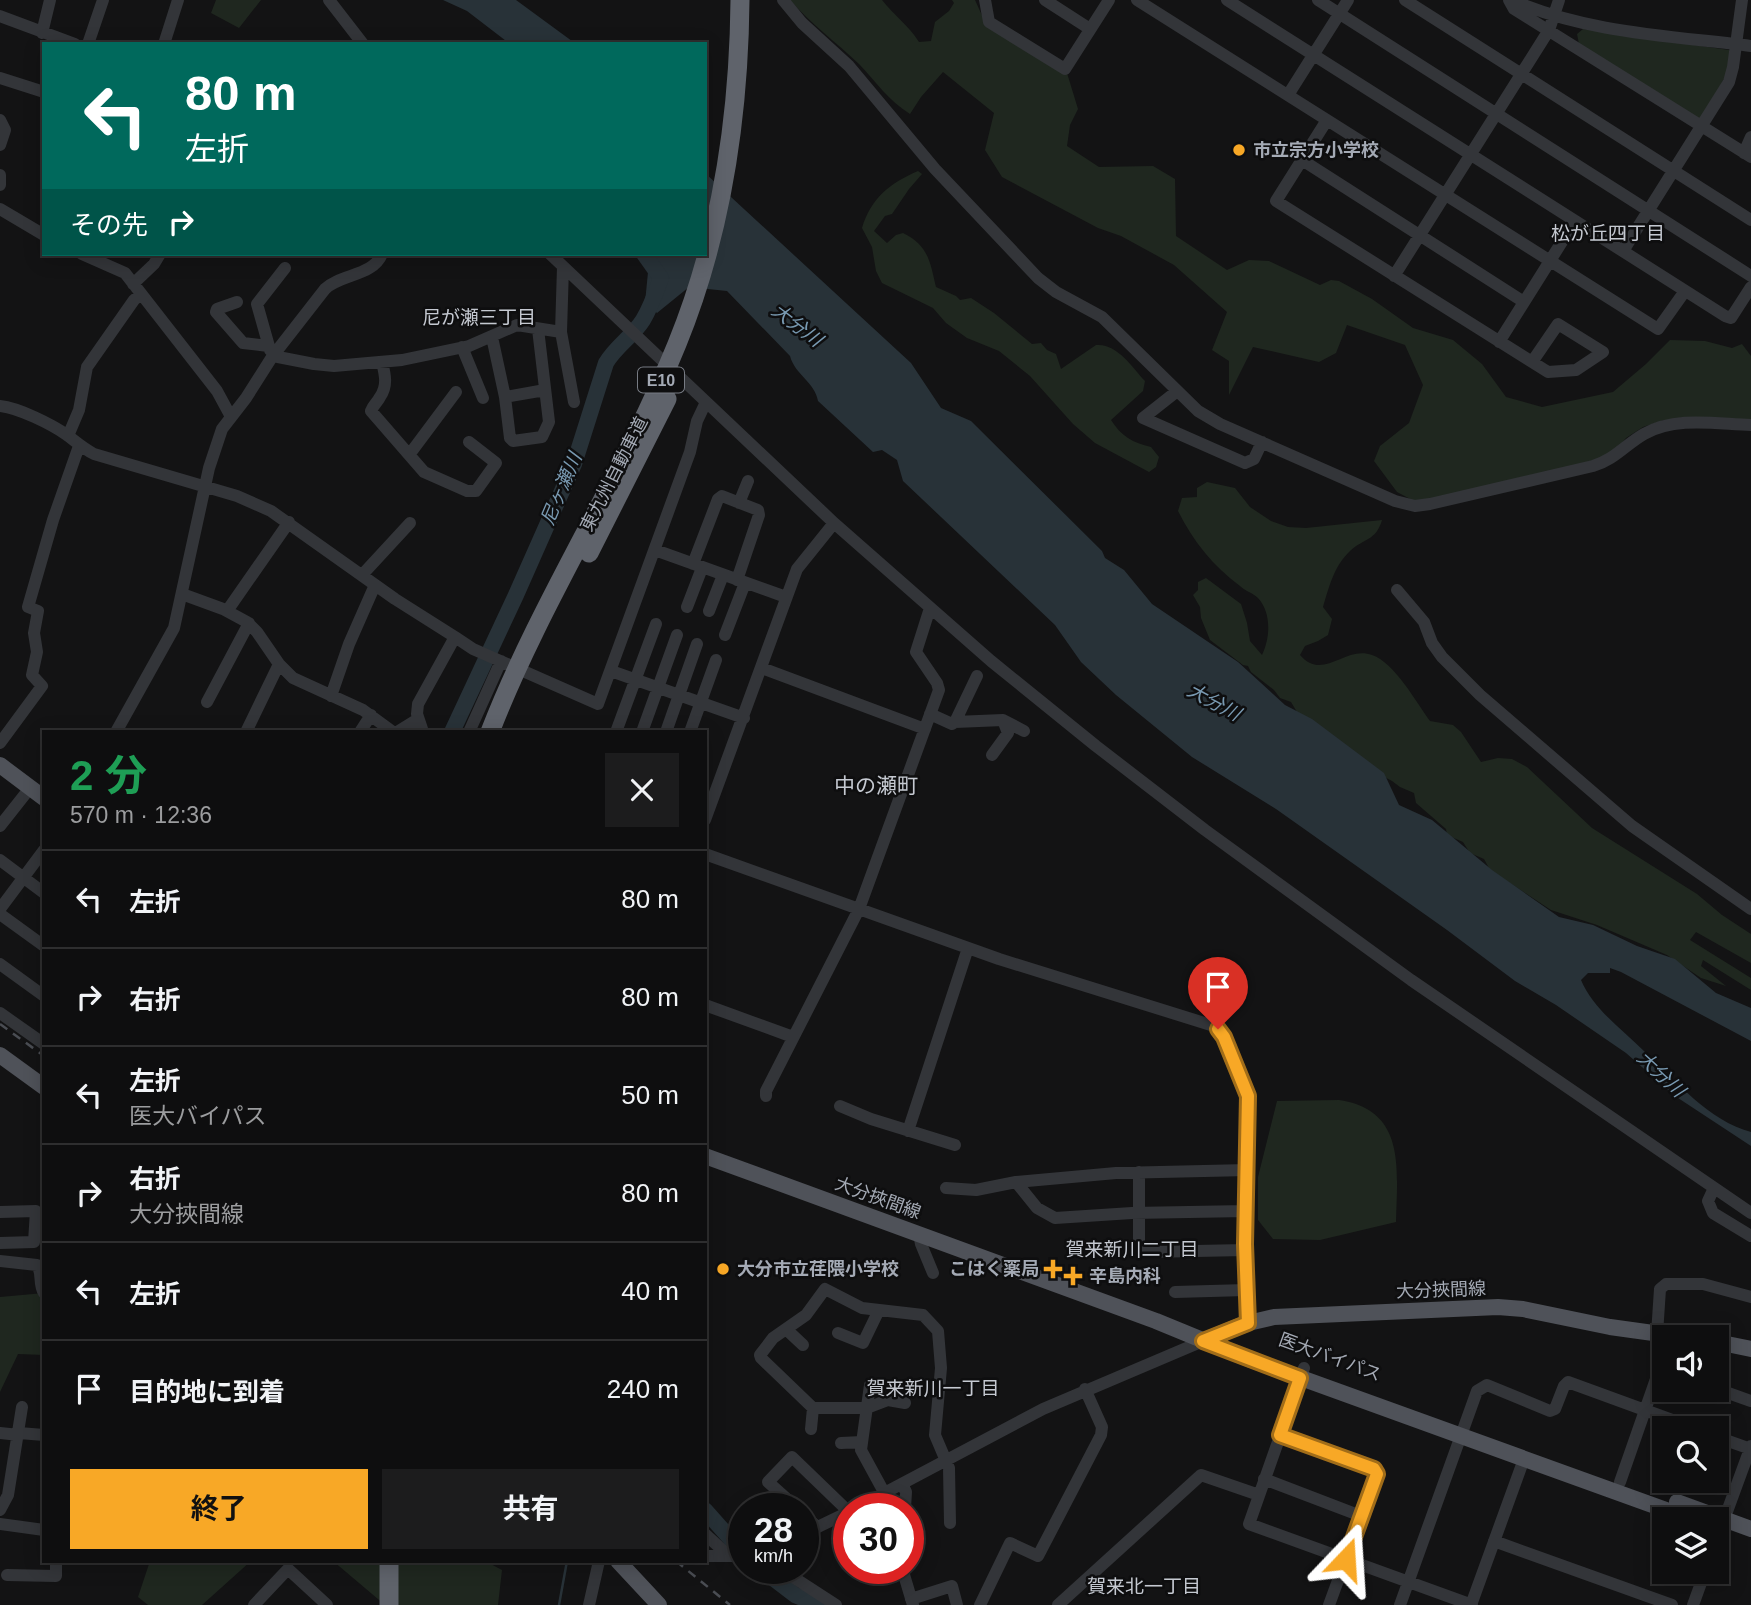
<!DOCTYPE html>
<html lang="ja">
<meta charset="utf-8">
<style>
:root{--surface:#0e0e0f;--page:#1c1c1d;--text:#f1f3f6;--muted:#9b9c9e;--line:#2e2e2f;--accent:#f8a826}
body{margin:0;font-family:Helvetica,"Noto Sans JP",sans-serif;background:var(--page);color:var(--text);height:100vh;display:flex;flex-direction:column;font-size:26px;white-space:nowrap}
*{box-sizing:border-box;margin:0}
p{font-size:23px;color:var(--muted)}
.icon{flex:none;width:38px;height:38px;fill:none;stroke:currentColor;stroke-width:2;stroke-linecap:round;stroke-linejoin:round}
.map{position:relative;flex:1;overflow:hidden}
.sheet{position:absolute;left:42px;top:730px;width:665px;height:833px;display:flex;flex-direction:column;background:var(--surface);border-radius:0px;box-shadow:0 4px 18px #0003,0 0 0 2px var(--line)}
.sheet>*{flex:none}
.top-card{position:absolute;left:42px;top:42px;width:665px;height:214px;border-radius:0px;box-shadow:0 4px 18px #0003,0 0 0 2px var(--line);background:#00695c;color:#fff;overflow:hidden}
.buttons{position:absolute;left:1652px;top:1325px;display:grid;gap:14px}
.buttons a{display:grid;place-items:center;width:77px;height:77px;border-radius:0px;background:var(--surface);box-shadow:0 4px 18px #0003,0 0 0 2px var(--line);font-size:35px}
.speed{position:absolute;left:728px;top:1493px;display:flex;gap:14px;font-size:35px;font-weight:700;text-align:center}
.speed>*{display:grid;place-content:center;width:91px;height:91px;border-radius:50%;background:var(--surface);box-shadow:0 4px 18px #0003,0 0 0 2px var(--line);line-height:1}
.speed small{font-size:18px;font-weight:400}
.speed .limit{border:10px solid #d22;background:#fff;color:#111}
.pin{position:absolute;display:grid;place-items:center;width:60px;height:60px;color:#fff;margin:-72px -30px;border-radius:50% 50% 50% 0;rotate:-45deg;box-shadow:0 0 7px #0007}
.pin .icon{rotate:45deg}
.me{position:absolute;width:77px;margin:-38px;rotate:20deg;stroke-linejoin:round;filter:drop-shadow(0 0 5px #0008)}
.turn{display:flex;align-items:center;gap:24px;height:147px;padding:0 28px;font-size:32px}
.turn .icon{width:91px;height:91px;stroke-width:2.5}
.turn b{display:block;font-size:49px;line-height:60px}
.then{display:flex;align-items:center;height:66px;padding:0 28px;background:#0003;gap:14px;font-size:26px}
.round{display:grid;place-items:center;flex:none;width:74px;height:74px;border-radius:0px;background:var(--page)}
.headline{display:flex;align-items:center;justify-content:space-between;height:119px;padding:0 28px}
h1{font-size:42px;font-weight:700;line-height:52px;color:#1e9e55}
.action{display:flex;gap:14px;margin-top:auto;padding:14px 28px}
.action a{flex:1;height:80px;border-radius:0px;background:var(--accent);color:#111;font-size:28px;font-weight:700;line-height:80px;text-align:center}
.action a+a{background:var(--page);color:var(--text)}
ul{padding:0;list-style:none}
li{display:flex;align-items:center;gap:21px;height:98px;padding:0 28px;border-top:2px solid var(--line)}
li div{flex:1}
li b{display:block;font-size:26px}
li em{font-style:normal}
.map>svg:first-child{display:block}
</style>
<div class="map">
<svg width="1751" height="1605" viewBox="0 0 1751 1605">
<rect width="100%" height="100%" fill="#131314"/>
<path fill="#1f271f" d="M216 0H261L239 28 211 13Z
M790 0H882C894 15 909 26 919 42L931 41 935 22 949 11 954 3 952 0H975L985 22 1067 73 1078 109 1070 125 1067 146 1099 167 1153 166 1175 179 1176 236 1227 270 1249 260 1269 261 1320 285 1331 280 1339 281 1372 299 1413 328 1453 340 1482 364 1506 397 1542 407 1613 392 1646 364 1670 340 1705 341 1732 348 1742 344 1751 356V420H1664L1643 427 1626 438 1617 449 1594 461 1452 497 1414 501 1397 492 1374 461 1380 446 1409 423 1423 385 1405 345 1347 325 1336 353 1319 362 1253 347 1229 395V361L1212 350 1227 312 1174 265 1121 236 1098 228 1002 177 985 150 994 113 943 72 921 97 910 114C889 101 876 82 859 64 836 42 811 24 790 0Z
M1583 29 1729 50 1731 52 1729 70 1702 118 1698 119 1579 44 1577 34Z
M918 171 922 174 909 189 892 214 885 216 874 231 887 243 896 235 903 233C929 246 930 262 936 287L956 296 960 300 971 298 994 313 1032 344 1041 343 1047 350 1056 354 1061 369 1096 345C1117 343 1132 367 1145 381L1143 391 1111 420C1121 436 1133 443 1151 447L1159 457 1156 467 1149 472 1095 443 1073 424 1030 376 999 351 967 338 946 323 933 308 882 283 876 271 872 247 862 228C871 198 890 183 918 171Z
M1207 482 1235 488 1250 507 1271 521 1288 527 1306 528 1382 520C1376 541 1364 538 1350 551 1334 566 1329 587 1323 607L1332 619 1328 635 1318 641 1305 646 1300 655C1323 682 1345 645 1372 655 1395 663 1416 702 1430 721L1453 725 1461 732 1481 762 1498 758 1512 759 1527 767 1592 828 1697 894 1722 915 1751 934V963L1696 932 1690 940 1751 978V990L1703 960 1701 966 1726 986 1701 978 1667 955 1597 925 1551 910 1490 870 1484 859 1470 853 1463 842 1447 835 1446 829 1416 803 1414 793 1400 787 1392 781 1366 767 1297 712 1291 702 1280 698 1274 690 1251 672 1248 666 1243 665 1210 640 1201 618 1200 607 1193 595 1198 590V582L1206 578 1241 604 1247 623 1250 641 1262 655C1270 639 1272 613 1258 598 1253 593 1245 591 1240 586 1213 566 1193 541 1178 511L1182 498 1197 497V488Z
M1339 1100C1407 1110 1397 1170 1396 1222L1320 1240 1273 1239 1258 1220V1177L1277 1101Z
M44 1293V1355L18 1354 0 1392V1297Z
M150 1561H251L202 1605H148L138 1597Z
M333 1561H485L502 1570 498 1605H385Z"/>
<path fill="#283238" d="M443 0H516L576 44H510L467 11Z
M705 173 911 363 941 408 971 421 1102 551 1105 558 1124 570 1152 604 1238 662 1285 705 1312 719 1384 773 1399 805 1432 820 1492 870 1559 917 1593 925 1637 946 1675 959 1716 993 1751 1008V1041L1621 972 1610 968V973H1588L1581 980C1593 1009 1623 1030 1645 1052 1675 1080 1709 1121 1751 1132V1146L1675 1096 1626 1053 1556 1005 1515 981 1447 930 1276 809 1192 757 1116 695 1081 662 1055 625 903 481 897 460 882 450 873 452 818 401C815 382 795 375 790 356L727 291 689 287 657 313 645 303 648 272 637 254H705Z"/>
<g fill="none" stroke-linecap="round" stroke-linejoin="round">
<path stroke="#283238" stroke-width="2.5" d="M559 1605 567 1561"/>
<path stroke="#283238" stroke-width="16" d="M452 732 516 595 574 464 606 363C616 346 633 336 643 320 651 307 656 292 661 278L644 254
M705 1510 744 1554
M760 1568 795 1595 819 1605"/>
<path stroke="#333539" stroke-width="12" d="M329 0 363 44
M783 0 802 23 849 66 935 169 1038 278 1056 292 1102 317 1198 411 1220 424 1395 501 1415 506 1430 504 1593 466C1614 460 1625 445 1644 434 1676 416 1716 424 1751 425
M985 0 989 22 1065 69 1109 0
M1045 0 1090 29
M1137 0 1658 329 1685 291
M1227 0 1725 316 1731 318 1751 287
M1318 0 1751 276
M1405 0 1751 220
M1509 0 1514 9 1751 157
M1512 0C1586 33 1672 36 1751 46
M0 16 75 44
M42 33 50 0
M88 44 103 0
M164 44 178 0
M0 78 44 92
M1288 95 1348 0
M0 120 5 130 0 145
M1327 120 1276 201 1548 372 1576 370 1603 352 1558 324 1532 362
M1744 153 1751 137
M1302 160 1524 302
M0 175V185
M0 209 44 235
M1623 251 1729 82 1733 67 1742 0
M82 254 125 273 217 391 230 415
M550 254 834 523 991 661 1096 746 1205 830 1411 980 1751 1213
M285 268 257 304 270 350 278 357 314 364 334 366 402 360 469 346 517 325 561 332 574 402
M1394 276 1549 30 1559 0
M133 284 154 264 160 254
M237 302 217 309 216 312 243 343 268 346
M561 332 563 267
M492 337 505 397 510 438 513 441 542 437 549 422 538 329
M1499 342 1575 221
M462 347 483 398
M382 362C385 374 388 386 380 397 377 403 373 405 371 411L424 472 467 491H476L496 463 469 442
M1176 392 1143 418 1245 463 1254 459 1262 442
M505 397 545 390
M0 406C19 408 51 424 67 435 76 442 84 449 94 454L237 496 271 511 395 599 455 637
M68 436 79 410 87 367 134 300 141 294
M409 455 456 392
M739 503 748 481
M655 550 786 597
M693 564 718 499 722 496 758 510 759 515 737 580
M362 575 410 523
M1397 590 1424 622 1432 643 1442 657 1480 695 1632 826 1751 909
M182 594 223 609 247 622 257 632 279 664 293 678 363 710 393 732
M687 607 702 568
M227 611 289 522
M709 611 723 575
M725 635 745 583
M762 668 925 729
M611 671 744 718
M331 696 349 644 375 585
M207 702 249 623
M930 714 952 724 955 722 977 676
M955 722 1003 720 1024 731
M116 732 174 628 209 468 222 429 246 398 272 357 325 289C341 274 373 276 382 254
M246 732 279 664
M360 732 371 715
M397 732 418 719
M423 732 417 714 418 704 455 637 473 649 598 704 690 452 697 421 706 402
M469 732 501 661
M616 732 656 624
M642 732 677 635
M666 732 697 644
M690 732 716 660
M0 743 42 686 32 675 37 652 34 633 38 611 28 607 53 520 79 446
M992 755 1008 733 1003 720
M705 820 797 569 834 523
M0 826 30 788
M705 854 999 959 1214 1026 1224 1037 1248 1096 1245 1244 1248 1323
M0 860 44 893
M0 909 44 850
M0 914 44 946
M0 964 44 996
M705 1005 793 1037
M0 1013 44 1044
M766 1096V1091L859 909 939 690 937 683 916 652 930 608
M840 1106 871 1119 955 1145
M908 1131 968 948
M1139 1172V1250L1146 1252 1245 1250
M1016 1182 1037 1208 1055 1218 1132 1213 1246 1211
M946 1188 976 1190 1016 1182 1116 1173 1248 1170
M1714 1188 1708 1201 1713 1213 1751 1236
M0 1212 36 1211 34 1242 0 1243
M919 1234 921 1244 933 1273
M0 1261 37 1265C43 1273 38 1284 44 1293
M1175 1292 1246 1290
M787 1330 803 1345
M838 1333 863 1343 879 1310
M1657 1334 1660 1289 1666 1284H1703L1751 1297
M1304 1368 1249 1524 1472 1605
M870 1385 861 1450 885 1494
M1717 1389 1751 1401
M905 1403 888 1400 867 1408H813L761 1358 760 1355 773 1338 806 1315 825 1289 862 1308 923 1315 938 1331 941 1368 935 1435 949 1468 950 1523
M811 1429 813 1408
M0 1433 19 1435
M19 1433 44 1435
M1280 1435 1374 1469 1377 1474 1329 1605
M1717 1437 1751 1449
M841 1443 862 1442
M1264 1479 1361 1516
M1620 1482 1664 1356
M902 1484 906 1492 905 1508
M797 1508 768 1482 792 1457 849 1512
M856 1508 1043 1409 1203 1341
M0 1510 8 1495 22 1407
M803 1514 817 1527
M0 1524 44 1530
M705 1534 729 1556
M803 1534 849 1512
M1717 1539 1751 1446
M1494 1541 1672 1605
M705 1556H744
M779 1568 836 1605
M902 1568 913 1605
M865 1573 885 1568
M7 1575 56 1576V1561
M911 1599 952 1586 957 1605
M254 1605 288 1569 327 1605
M589 1605 599 1561
M980 1605 1010 1543 1038 1556 1101 1435 1102 1427 1085 1389
M1058 1605 1201 1475 1259 1495
M1400 1605 1477 1391 1487 1385 1550 1411 1555 1409 1564 1386 1568 1382 1694 1428
M1471 1605 1524 1459
M1693 1605 1705 1572"/>
<path stroke="#4f5259" stroke-width="16" d="M0 765 44 798
M0 1055 44 1087
M705 1156 1156 1321 1251 1360 1691 1519
M1203 1341 1244 1324 1274 1317 1498 1307 1523 1309 1610 1327 1682 1337
M1717 1342 1751 1349
M1677 1502 1751 1529
M618 1561 659 1605"/>
<path stroke="#5f636b" stroke-width="19" d="M389 1561V1605"/>
<path stroke="#4a4d53" stroke-width="2.5" stroke-dasharray="9 7" stroke-linecap="butt" d="M0 1024 44 1056
M676 1561 730 1605"/>
<path stroke="#5f636b" stroke-width="19" d="M589 553 667 399
M490 732C542 598 623 477 677 344 721 236 739 115 740 0"/>
</g>
<g fill="none" stroke-linecap="round" stroke-linejoin="round">
<g stroke="#a16d19" stroke-width="18">
<path id="route" d="M1218 1029 1224 1037 1248 1096 1245 1244 1248 1323 1203 1341 1300 1378 1280 1435 1374 1469 1377 1474 1346 1559"/>
</g>
<use href="#route" stroke="#f8a826" stroke-width="12"/>
</g>
<g fill="#f8a826" stroke="#0e0e0f" stroke-width="2.5">
<circle cx="1239" cy="150" r="7"/>
<circle cx="723" cy="1269" r="7"/>
<path d="M1049.5 1258.5h7v7h7v7h-7v7h-7v-7h-7v-7h7z"/>
<path d="M1069.5 1265.5h7v7h7v7h-7v7h-7v-7h-7v-7h7z"/>
</g>
<g text-anchor="middle" dominant-baseline="central" stroke-width="5" stroke-linejoin="round" paint-order="stroke">
<rect fill="#0e0e0f" stroke="#777b83" stroke-width="2" x="638" y="367.5" width="46" height="25" rx="5"/>
<g font-size="16" font-weight="bold" fill="#a4aab5">
<text x="661" y="380">E10</text>
</g>
<g font-size="18" font-weight="bold" fill="#a4aab5" stroke="#0e0e0f" text-anchor="start">
<text x="1253" y="150">市立宗方小学校</text>
<text x="737" y="1269">大分市立荏隈小学校</text>
<text x="1039" y="1269" text-anchor="end">こはく薬局</text>
<text x="1089" y="1276">辛島内科</text>
</g>
<g font-size="18" fill="#a4aab5" stroke="#0e0e0f">
<text transform="translate(614 474) rotate(-63)">東九州自動車道</text>
<text transform="translate(878 1198) rotate(20)">大分挾間線</text>
<text transform="translate(1441 1290) rotate(-2)">大分挾間線</text>
<text transform="translate(1330 1357) rotate(20)">医大バイパス</text>
</g>
<g font-size="19" fill="#c5c9d1" stroke="#0e0e0f">
<text x="1608" y="233">松が丘四丁目</text>
<text x="479" y="317">尼が瀬三丁目</text>
<text x="1132" y="1249">賀来新川二丁目</text>
<text x="933" y="1388">賀来新川一丁目</text>
<text x="1144" y="1586">賀来北一丁目</text>
</g>
<g font-size="19" font-style="italic" fill="#799ab2" stroke="#0e0e0f">
<text transform="translate(797 325) rotate(37)">大分川</text>
<text transform="translate(561 489) rotate(-67)">尼ヶ瀬川</text>
<text transform="translate(1214 702) rotate(28)">大分川</text>
<text transform="translate(1661 1074) rotate(43)">大分川</text>
</g>
<g font-size="21" fill="#c5c9d1" stroke="#0e0e0f">
<text x="876" y="785">中の瀬町</text>
</g>
</g>
</svg>
<div class="buttons">
<a><svg class="icon" aria-label="sound" viewBox="0 0 24 24"><path d="M4 9h4l5-4v14l-5-4H4zM17 9q2 3 0 6"/></svg></a>
<a><svg class="icon" aria-label="search" viewBox="0 0 24 24"><circle cx="10" cy="10" r="6"/><path d="M15 15l6 6"/></svg></a>
<a><svg class="icon" aria-label="layers" viewBox="0 0 24 24"><path d="M12 4l9 5-9 5-9-5zM3 14l9 5 9-5"/></svg></a>
</div>
<div class="speed"><div>28<small>km/h</small></div><div class="limit">30</div></div>
<div class="pin" style="left:1218px;top:1029px;background:#d93025"><svg class="icon" aria-label="arrive" viewBox="0 0 24 24"><path d="M6 21V4h12l-3 4 3 4H6"/></svg></div>
<svg class="me" style="left:1346px;top:1559px" viewBox="-20 -20 40 40"><path d="M0-17L14 15 0 8-14 15z" fill="#f8a826" stroke="#fff" stroke-width="4"/></svg>
<div class="top-card">
<div class="turn"><svg class="icon" aria-label="left" viewBox="0 0 24 24"><path d="M17 20v-9H6M10 6l-5 5 5 5"/></svg><div><b>80 m</b>左折</div></div>
<div class="then">その先<svg class="icon" aria-label="right" viewBox="0 0 24 24"><path d="M7 20v-9h11M14 6l5 5-5 5"/></svg></div>
</div>
<section class="sheet">
<div class="headline"><div><h1>2 分</h1><p>570 m · 12:36</p></div><a class="round"><svg class="icon" aria-label="close" viewBox="0 0 24 24"><path d="M6 6l12 12M18 6L6 18"/></svg></a></div>
<ul>
<li><svg class="icon" aria-label="left" viewBox="0 0 24 24"><path d="M17 20v-9H6M10 6l-5 5 5 5"/></svg><div><b>左折</b></div><em>80 m</em></li>
<li><svg class="icon" aria-label="right" viewBox="0 0 24 24"><path d="M7 20v-9h11M14 6l5 5-5 5"/></svg><div><b>右折</b></div><em>80 m</em></li>
<li><svg class="icon" aria-label="left" viewBox="0 0 24 24"><path d="M17 20v-9H6M10 6l-5 5 5 5"/></svg><div><b>左折</b><p>医大バイパス</p></div><em>50 m</em></li>
<li><svg class="icon" aria-label="right" viewBox="0 0 24 24"><path d="M7 20v-9h11M14 6l5 5-5 5"/></svg><div><b>右折</b><p>大分挾間線</p></div><em>80 m</em></li>
<li><svg class="icon" aria-label="left" viewBox="0 0 24 24"><path d="M17 20v-9H6M10 6l-5 5 5 5"/></svg><div><b>左折</b></div><em>40 m</em></li>
<li><svg class="icon" aria-label="arrive" viewBox="0 0 24 24"><path d="M6 21V4h12l-3 4 3 4H6"/></svg><div><b>目的地に到着</b></div><em>240 m</em></li>
</ul>
<div class="action"><a>終了</a><a>共有</a></div>
</section>
</div>
